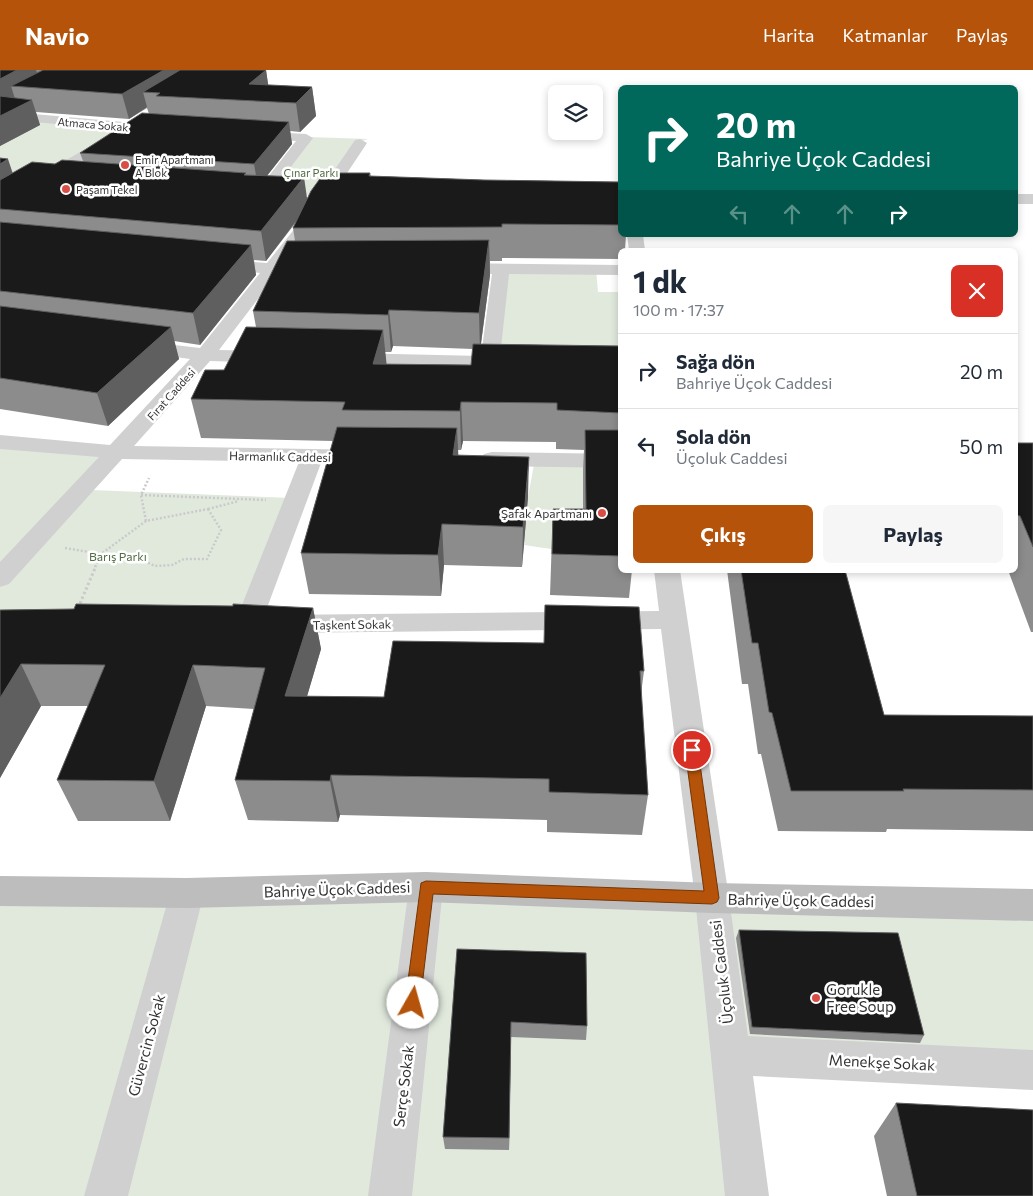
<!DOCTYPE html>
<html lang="tr">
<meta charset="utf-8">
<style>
:root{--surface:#fff;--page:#f6f6f7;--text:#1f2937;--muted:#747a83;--line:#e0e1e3;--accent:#b45309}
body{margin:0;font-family:Commissioner,sans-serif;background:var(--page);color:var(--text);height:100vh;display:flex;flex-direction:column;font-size:19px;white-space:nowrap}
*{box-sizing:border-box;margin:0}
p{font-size:16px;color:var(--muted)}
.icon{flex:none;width:28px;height:28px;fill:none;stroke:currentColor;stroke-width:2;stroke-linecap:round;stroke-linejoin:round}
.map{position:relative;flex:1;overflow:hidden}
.sheet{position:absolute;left:618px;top:178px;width:400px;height:325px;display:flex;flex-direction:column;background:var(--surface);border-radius:8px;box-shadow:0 2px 8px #0003}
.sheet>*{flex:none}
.hud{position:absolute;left:618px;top:15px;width:400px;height:152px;border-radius:8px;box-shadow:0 2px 8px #0003;background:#00695c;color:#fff;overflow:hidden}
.tools{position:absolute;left:548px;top:15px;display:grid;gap:10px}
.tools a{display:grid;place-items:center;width:55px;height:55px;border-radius:8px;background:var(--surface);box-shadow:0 2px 8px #0003;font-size:25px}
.pin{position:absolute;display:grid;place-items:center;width:42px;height:42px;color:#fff;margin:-21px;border:2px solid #fff;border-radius:50%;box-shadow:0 1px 5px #0007}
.me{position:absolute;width:55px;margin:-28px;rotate:7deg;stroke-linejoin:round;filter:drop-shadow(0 0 4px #0008)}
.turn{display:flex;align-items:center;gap:18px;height:105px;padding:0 15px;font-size:22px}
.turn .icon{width:65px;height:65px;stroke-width:2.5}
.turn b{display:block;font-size:35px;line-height:42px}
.lanes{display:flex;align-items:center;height:48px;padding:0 15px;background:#0003;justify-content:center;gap:25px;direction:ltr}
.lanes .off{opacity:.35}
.round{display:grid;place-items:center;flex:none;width:52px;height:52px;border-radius:8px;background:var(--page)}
.overview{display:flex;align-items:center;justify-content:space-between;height:85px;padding:0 15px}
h1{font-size:30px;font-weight:700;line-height:38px}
.button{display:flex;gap:10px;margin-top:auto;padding:10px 15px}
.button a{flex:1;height:58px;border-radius:8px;background:var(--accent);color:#fff;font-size:20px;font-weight:700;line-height:58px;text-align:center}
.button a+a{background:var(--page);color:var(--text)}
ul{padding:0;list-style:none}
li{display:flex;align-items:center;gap:15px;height:75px;padding:0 15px;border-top:1px solid var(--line)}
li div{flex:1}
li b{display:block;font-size:19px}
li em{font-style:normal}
header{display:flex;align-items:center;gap:30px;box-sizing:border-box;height:70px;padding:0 25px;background:var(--accent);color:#fff}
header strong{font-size:24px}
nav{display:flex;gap:28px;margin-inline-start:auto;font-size:18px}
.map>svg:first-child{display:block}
</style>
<header>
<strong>Navio</strong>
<nav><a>Harita</a><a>Katmanlar</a><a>Paylaş</a></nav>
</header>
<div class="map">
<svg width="1033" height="1126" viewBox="0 0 1033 1126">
<rect width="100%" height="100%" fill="#fff"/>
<path fill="#e1e9dd" d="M39 49 128 58 43 109 0 105V70Z
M308 67 368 69 359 72 325 126 265 124Z
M501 198 596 199 598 222H620V296L490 292Z
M0 375 109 384 0 500Z
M535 389 620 391V481L551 479 524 475 528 427Z
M91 420 291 428 245 548 0 550V517Z
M0 821 1033 835V1000L731 985 748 1126H0Z"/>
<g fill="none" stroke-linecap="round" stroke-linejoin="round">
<path stroke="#cacaca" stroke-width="2.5" stroke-dasharray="2 2" stroke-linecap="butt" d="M141 425 266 430
M208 439 239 431
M208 439 221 460 207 489H184L172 495 155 496 142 490 101 484 146 451Z
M146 451 141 425 149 408
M65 478 101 484
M95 497 101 484"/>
<path stroke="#cacaca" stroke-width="3" stroke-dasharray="2.5 2.5" stroke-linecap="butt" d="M78 538 96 496"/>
<path fill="#d0d0d0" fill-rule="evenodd" d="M0 41 157 55 164 59 157 63 0 49Z
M255 61 306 64 313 68 267 128H257L254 125 296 71 250 68 248 65 250 62Z
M114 62 119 63 121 66 119 69 5 139 0 141V129Z
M360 69 367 73 306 165 284 194 317 195 320 199 317 203 277 204 219 280 269 281 276 283 279 287 276 291 269 293 210 291 134 376 366 380 374 382 377 387 374 392 366 394 321 393 258 562 248 564 238 562 234 555 299 392 122 389 9 514 0 517V492L99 387 0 379V365L110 375 190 289 133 281 130 277 133 273 140 271 200 278 260 203 213 198 210 194 213 190 219 189 267 193 292 162 355 70Z
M1015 124H1033V134H1015Z
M627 165H643L645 180H629Z
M452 193 620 195V205L509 204 500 287 516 289 519 293 516 297 509 299 343 293 340 289 343 285 350 283 481 286 492 204 446 202 443 198 446 194Z
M492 382 620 384V398L492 396 484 394 481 389 484 384Z
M654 500H680L729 828 748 966 1033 980V1020L753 1006 769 1126H725L695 828 661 559 279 563 269 561 265 554 269 547 279 545 659 541Z
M426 802 438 806 443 817 412 1126H368L409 817 414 806Z
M187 808 199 812 204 823 128 1126H84L170 823 175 812Z"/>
<path fill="#bdbdbd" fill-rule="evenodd" d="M426 802 712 813 1033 819V851L712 843 426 832 187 838 0 836V806L187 808Z"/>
</g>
<path fill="#8c8c8c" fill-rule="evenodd" d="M0 0H266L268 15 312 17 316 46 300 62 290 61 292 74 267 106 307 128 370 103 371 106 484 110 620 112V165H626L625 180H620V189L502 188V191H490V205L481 274 620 276V500H632L629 528 550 525 553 439H583V399L584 380 556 379V372L463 371 461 380H458V385L528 427 522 497 444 495 441 526 309 524 301 483 333 371 201 368 191 329 224 300 256 257 253 241 295 171 293 158 297 151 266 191 254 190 256 205 200 275 174 271 179 289 108 356 0 339V139L13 103 55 94 83 91 80 83 149 44 147 38 129 49 36 42 40 55 0 76ZM393 276 473 279 471 295 386 294 385 282H391Z
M1015 373H1033V562H1031L1008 500H1015Z
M727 500H891L890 502 845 501 884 645 1033 646V761L887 759 886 762 778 761 761 684H758L748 614H742Z
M313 538 321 579 307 626 384 627 393 571 644 601 641 624 648 725 642 765 547 762V750L340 745 338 752 248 750 235 710 254 639 206 636 170 751H78L57 710 88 636H41L0 708V540Z
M739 860 924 965 920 973 750 964 736 868Z
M457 879 587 956 586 970 511 967 509 1080 445 1079 443 1067Z
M896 1033 1033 1126H887L874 1066Z"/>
<path fill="#5f5f5f" d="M17 0H36L41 15 11 16 15 29 0 37V9Z
M164 0H202L160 23 143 22 147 37 129 49 122 24Z
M266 0 270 27 249 14Z
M312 17 316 46 300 62 296 33Z
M32 30 40 55 0 76V46Z
M289 52 292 74 258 117 254 94Z
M8 89 17 116 0 127V94Z
M304 107 308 135 266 191 261 161Z
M489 170 490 205 480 280 479 243Z
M251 175 256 205 200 275 193 243Z
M389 240 393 276 391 282 388 245Z
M171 257 179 289 108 356 97 323Z
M383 260 387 298 373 294Z
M461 332 463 371 461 380 460 341Z
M457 358 459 398 453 385Z
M529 387 528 427 522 497 523 457Z
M442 454 444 495 441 526 438 485Z
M313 538 321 579 295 667 285 626Z
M21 594 41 636 0 708V628Z
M193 595 206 636 170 751 154 711Z
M331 705 340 745 338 752 330 711Z
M511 952V967L509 1080V1068Z"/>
<path fill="#1a1a1a" stroke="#5f5f5f" d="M0 0H17L0 9Z
M43 0H164L122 24 11 16Z
M180 0H266L249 14 312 17 296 33 156 26 160 23 143 22Z
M0 26 32 30 0 46Z
M142 43 289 52 254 94 80 83Z
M0 88 8 89 0 94Z
M62 90 246 103 244 105 304 107 261 161 0 139V110L32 92 55 94Z
M324 103H370L369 106 484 110 620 112V155L502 154V157L293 158 311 121Z
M0 152 251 175 193 243 0 221Z
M489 170 479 243 389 240 388 245 253 241 287 171Z
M0 236 171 257 97 323 0 308Z
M246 257 383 260 373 294 471 295 473 274 620 276V343L557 340V333L461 332 460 341 342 340 345 332 191 329 205 300H224Z
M337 357 457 358 453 385 529 387 523 457 442 454 438 485 301 483Z
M585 360H620V486L552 484 553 439H586Z
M1015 373H1033V477L1020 446 1015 445Z
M741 500H845L884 645 1033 646V720L903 719 904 721H791L772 643 769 642 758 573H752Z
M76 534 233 536V534L313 538 285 626 384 627 393 571 544 573 545 535 639 537 644 601H640L648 725 549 722V709L331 705 330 711 235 710 265 598 193 595 154 711 57 710 105 595 21 594 0 628V540L74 539Z
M739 860 898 863 924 965 752 957Z
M457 879 586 883 587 956 511 952 509 1068 443 1067Z
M896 1033 1033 1040V1126H917Z"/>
<path fill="#b45309" stroke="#753606" d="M692 675 696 676 698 680 719 828 717 832 712 834 433 824 420 933 418 938 413 940 407 938 405 933 421 813 426 811 704 821 685 680 687 676Z"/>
<g fill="#d84e47" stroke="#fff" stroke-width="2">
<circle cx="125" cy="95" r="5"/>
<circle cx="66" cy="119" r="5"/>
<circle cx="602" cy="443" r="5"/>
<circle cx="816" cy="928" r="5"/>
</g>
<g text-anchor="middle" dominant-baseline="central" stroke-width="5" stroke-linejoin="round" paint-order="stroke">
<g font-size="11" fill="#333" stroke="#fff">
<text transform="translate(93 54) rotate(5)">Atmaca Sokak</text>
<text transform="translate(171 324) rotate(-48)">Fırat Caddesi</text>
</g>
<g font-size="11" fill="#333" stroke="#fff" text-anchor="start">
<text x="135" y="89">Emir Apartmanı<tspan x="135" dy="13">A Blok</tspan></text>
<text x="76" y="119">Paşam Tekel</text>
</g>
<g font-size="11" fill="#516c43" stroke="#fff">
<text x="311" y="102">Çınar Parkı</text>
</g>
<g font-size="12" fill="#333" stroke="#fff">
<text transform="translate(280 386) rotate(1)">Harmanlık Caddesi</text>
<text transform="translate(352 554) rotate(-1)">Taşkent Sokak</text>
</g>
<g font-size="12" fill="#333" stroke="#fff" text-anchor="end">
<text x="592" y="443">Şafak Apartmanı</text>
</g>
<g font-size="12" fill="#516c43" stroke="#fff">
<text x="118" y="486">Barış Parkı</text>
</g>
<g font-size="15" fill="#333" stroke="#fff">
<text transform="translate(337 819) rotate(-2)">Bahriye Üçok Caddesi</text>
<text transform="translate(801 830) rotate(1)">Bahriye Üçok Caddesi</text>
<text transform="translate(721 902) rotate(-97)">Üçoluk Caddesi</text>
<text transform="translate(146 975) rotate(-75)">Güvercin Sokak</text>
<text transform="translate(882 992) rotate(3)">Menekşe Sokak</text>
<text transform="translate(403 1016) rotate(-83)">Serçe Sokak</text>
</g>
<g font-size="15" fill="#333" stroke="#fff" text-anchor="start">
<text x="826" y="919">Gorukle<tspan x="826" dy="17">Free Soup</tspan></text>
</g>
</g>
</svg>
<div class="tools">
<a><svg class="icon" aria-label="layers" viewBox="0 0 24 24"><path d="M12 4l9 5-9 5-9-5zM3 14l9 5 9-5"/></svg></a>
</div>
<div class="pin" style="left:692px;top:680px;background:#d93025"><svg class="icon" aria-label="arrive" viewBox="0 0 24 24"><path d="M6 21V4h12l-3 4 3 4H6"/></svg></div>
<svg class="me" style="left:413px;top:933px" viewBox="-20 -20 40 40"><circle r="19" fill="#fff"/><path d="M0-13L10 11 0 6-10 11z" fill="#b45309"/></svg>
<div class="hud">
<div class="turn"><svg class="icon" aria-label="right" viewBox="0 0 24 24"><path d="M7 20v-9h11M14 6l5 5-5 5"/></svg><div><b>20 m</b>Bahriye Üçok Caddesi</div></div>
<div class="lanes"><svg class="icon off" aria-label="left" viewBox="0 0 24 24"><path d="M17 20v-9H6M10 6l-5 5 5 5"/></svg><svg class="icon off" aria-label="ahead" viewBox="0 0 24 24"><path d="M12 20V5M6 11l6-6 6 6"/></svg><svg class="icon off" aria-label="ahead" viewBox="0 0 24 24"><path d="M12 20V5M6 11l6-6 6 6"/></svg><svg class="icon" aria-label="right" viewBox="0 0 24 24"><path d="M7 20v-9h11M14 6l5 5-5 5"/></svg></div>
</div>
<section class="sheet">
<div class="overview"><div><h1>1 dk</h1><p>100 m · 17:37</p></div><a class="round" style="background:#d93025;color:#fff"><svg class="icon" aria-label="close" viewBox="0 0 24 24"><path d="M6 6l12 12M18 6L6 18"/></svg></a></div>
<ul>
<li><svg class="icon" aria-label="right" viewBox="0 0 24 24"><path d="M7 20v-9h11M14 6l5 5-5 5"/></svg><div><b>Sağa dön</b><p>Bahriye Üçok Caddesi</p></div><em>20 m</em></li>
<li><svg class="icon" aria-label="left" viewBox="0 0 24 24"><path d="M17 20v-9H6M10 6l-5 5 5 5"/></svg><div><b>Sola dön</b><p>Üçoluk Caddesi</p></div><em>50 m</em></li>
</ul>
<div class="button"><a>Çıkış</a><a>Paylaş</a></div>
</section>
</div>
